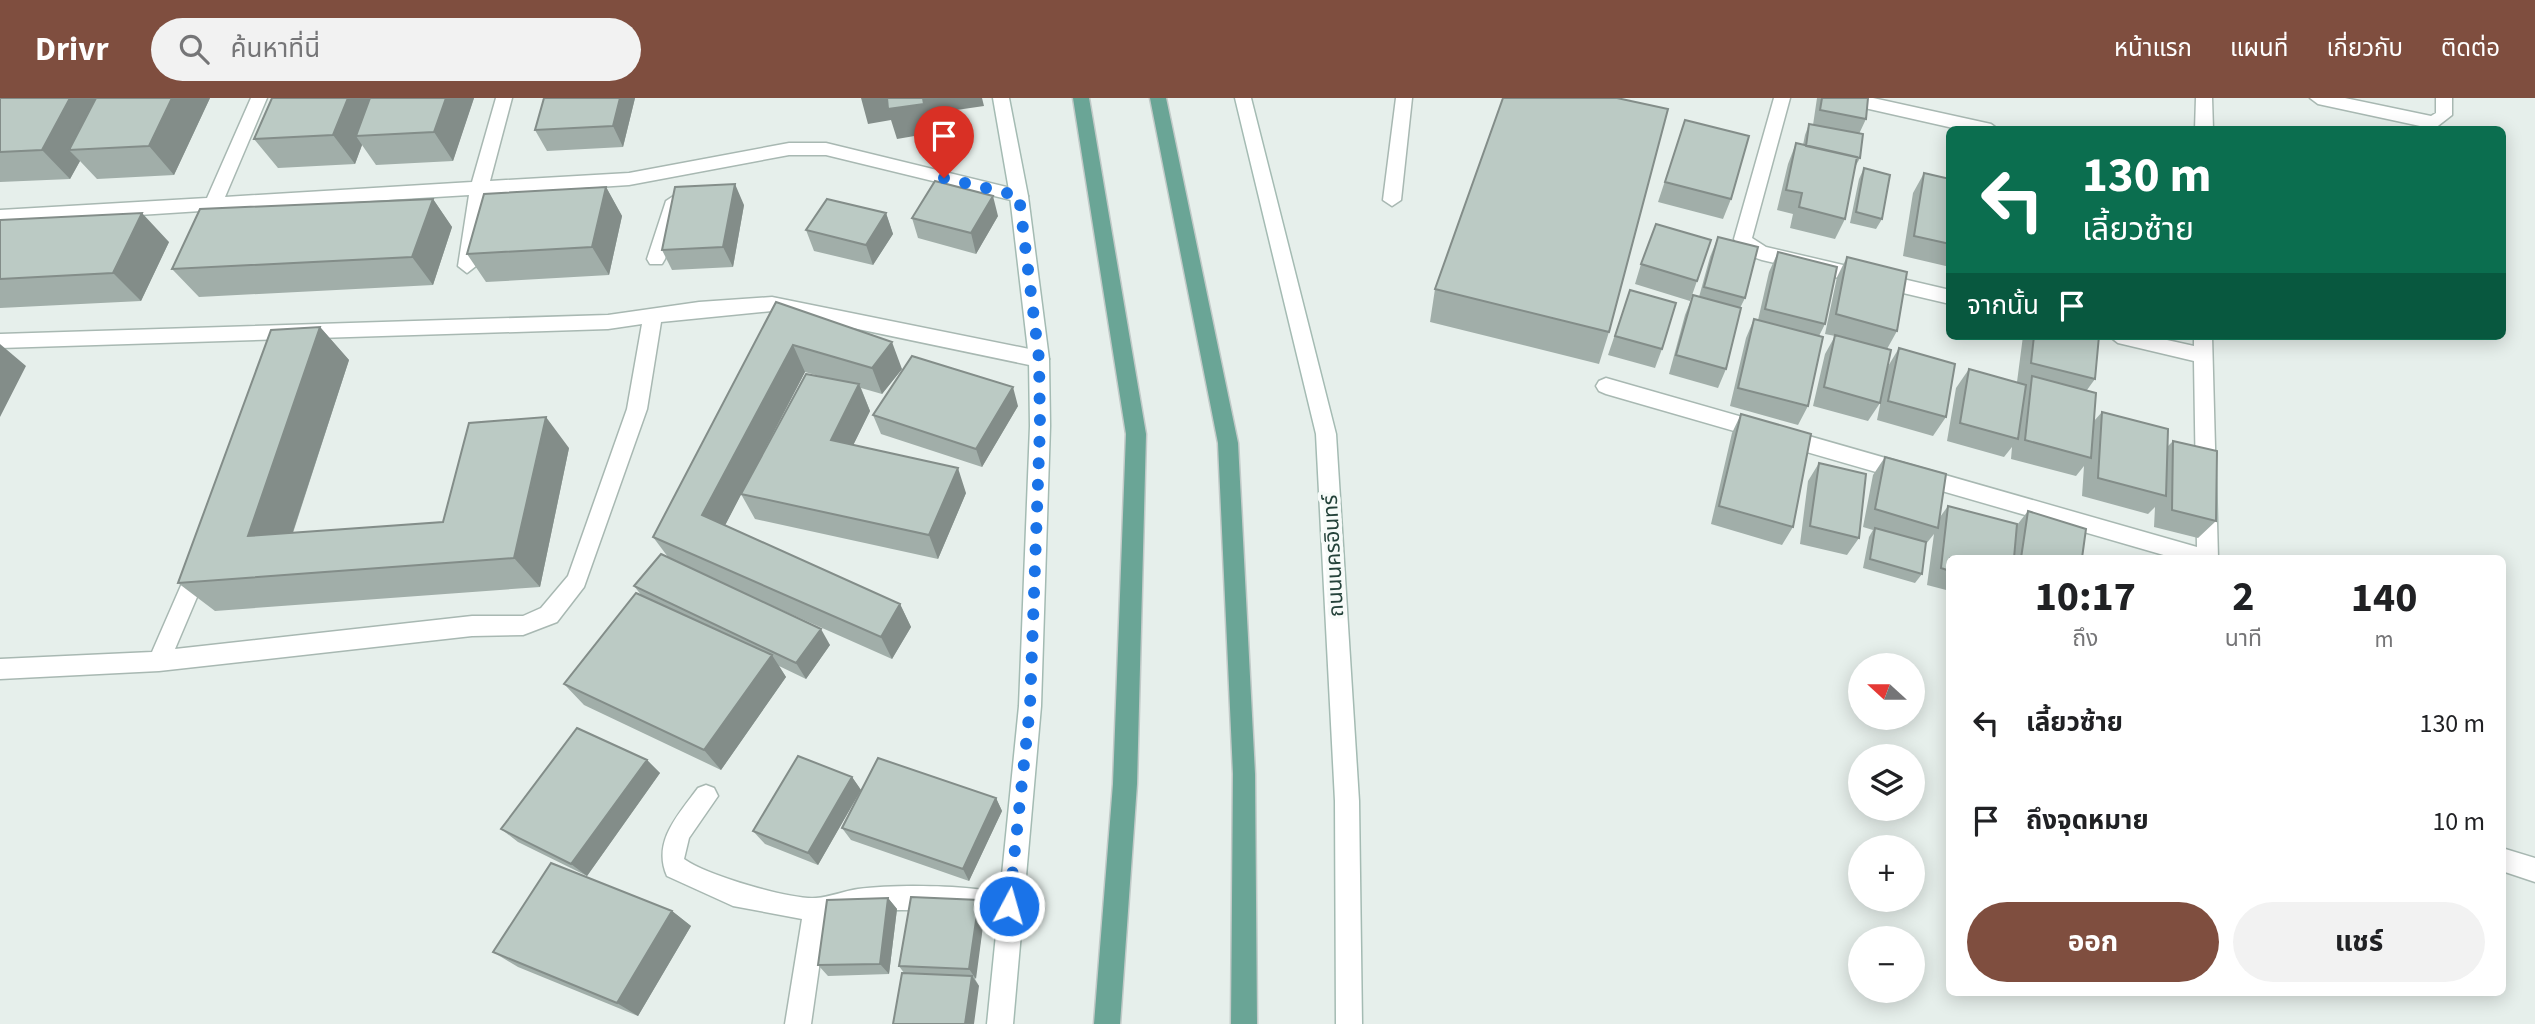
<!DOCTYPE html>
<html lang="th">
<meta charset="utf-8">
<style>
:root{--surface:#fff;--page:#f2f2f2;--text:#202124;--muted:#757577;--accent:#7f4e3f}
body{margin:0;font-family:"Source Sans 3","Noto Sans Thai",sans-serif;background:var(--page);color:var(--text);height:100vh;display:flex;flex-direction:column;font-size:26px;white-space:nowrap}
*{box-sizing:border-box;margin:0}
p{font-size:23px;color:var(--muted)}
.icon{flex:none;width:38px;height:38px;fill:none;stroke:currentColor;stroke-width:2;stroke-linecap:round;stroke-linejoin:round}
.map{position:relative;flex:1;overflow:hidden}
.panel{position:absolute;left:1946px;top:457px;width:560px;height:441px;display:flex;flex-direction:column;background:var(--surface);border-radius:10px;box-shadow:0 4px 18px #0003}
.panel>*{flex:none}
.banner{position:absolute;left:1946px;top:28px;width:560px;height:214px;border-radius:10px;box-shadow:0 4px 18px #0003;background:#0b6e4f;color:#fff;overflow:hidden}
.needle{width:46px;rotate:291deg}
.controls{position:absolute;left:1848px;top:555px;display:grid;gap:14px}
.controls a{display:grid;place-items:center;width:77px;height:77px;border-radius:50%;background:var(--surface);box-shadow:0 4px 18px #0003;font-size:35px}
.pin{position:absolute;display:grid;place-items:center;width:60px;height:60px;color:#fff;margin:-72px -30px;border-radius:50% 50% 50% 0;rotate:-45deg;box-shadow:0 0 7px #0007}
.pin .icon{rotate:45deg}
.me{position:absolute;width:77px;margin:-38px;rotate:6deg;stroke-linejoin:round;filter:drop-shadow(0 0 5px #0008)}
.turn{display:flex;align-items:center;gap:24px;height:147px;padding:0 21px;font-size:32px}
.turn .icon{width:91px;height:91px;stroke-width:2.5}
.turn b{display:block;font-size:49px;line-height:60px}
.then{display:flex;align-items:center;height:66px;padding:0 21px;background:#0003;gap:14px;font-size:26px}
.eta{display:flex;justify-content:space-evenly;align-items:center;height:119px;text-align:center}
.eta b{font-size:42px;font-weight:700;line-height:49px}
.action{display:flex;gap:14px;margin-top:auto;padding:14px 21px}
.action a{flex:1;height:80px;border-radius:42px;background:var(--accent);color:#fff;font-size:28px;font-weight:700;line-height:80px;text-align:center}
.action a+a{background:var(--page);color:var(--text)}
ul{padding:0;list-style:none}
li{display:flex;align-items:center;gap:21px;height:98px;padding:0 21px}
li div{flex:1}
li b{display:block;font-size:26px}
li em{font-style:normal}
header{display:flex;align-items:center;gap:42px;box-sizing:border-box;height:98px;padding:0 35px;background:var(--accent);color:#fff}
header strong{font-size:33px}
nav{display:flex;gap:38px;margin-inline-start:auto;font-size:24px}
.search{width:490px;height:63px;background:var(--page);display:flex;align-items:center;gap:18px;box-sizing:border-box;padding:0 24px;border-radius:38px;color:var(--muted);font-size:26px}
.map>svg:first-child{display:block}
</style>
<header>
<strong>Drivr</strong>
<div class="search"><svg class="icon" aria-label="search" viewBox="0 0 24 24"><circle cx="10" cy="10" r="6"/><path d="M15 15l6 6"/></svg>ค้นหาที่นี่</div>
<nav><a>หน้าแรก</a><a>แผนที่</a><a>เกี่ยวกับ</a><a>ติดต่อ</a></nav>
</header>
<div class="map">
<svg width="2535" height="926" viewBox="0 0 2535 926">
<rect width="100%" height="100%" fill="#e6efeb"/>
<g fill="none" stroke-linecap="round" stroke-linejoin="round">
<g stroke="#a8b8b2" stroke-width="3">
<path id="service" d="M251 0H267L225 99 472 84 496 0H512L490 83 629 75 789 45H826L1019 92 1028 98 1019 104 826 57H789L629 87 487 96 476 168 467 175 458 168 469 97 219 112 213 125 207 127 198 120 201 113 0 126V112L207 100Z
M1396 0H1412L1401 102 1392 108 1383 102Z
M675 97 684 103 665 161 662 166H650L647 161 666 103Z
M772 199 1039 253 1049 261 1039 269 772 213 661 224 647 311 584 489 557 524 523 537 472 538 159 573 0 581V561L152 554 193 460 200 457 207 460 211 466 175 551 472 518H523L541 510 568 478 627 311 642 226 608 231 0 250V236L608 217 699 204Z"/>
</g>
<g stroke="#a8b8b2" stroke-width="3">
<path id="minor" d="M1774 0H1790L1752 140 1766 149 1950 192V206L1762 162C1749 158 1741 153 1734 141Z
M1839 0H1873L1991 26 1999 32H1962L1847 6Z
M2196 0H2212L2213 32H2195Z
M2310 0H2345L2431 18 2436 15V0H2452V17L2434 31 2318 6Z
M2109 238H2149L2194 248V238H2212L2218 460H2174L1606 296 1599 293 1596 288 1599 283 1606 280 2197 449 2194 263 2118 245Z
M706 687 714 690 718 698 689 740 684 761C706 777 790 802 816 800 830 799 844 793 858 791 896 786 983 786 1018 800L1021 808 1018 816 1009 820C949 814 884 805 826 821L811 926H785L802 821 733 808 667 778C652 744 678 717 698 690Z
M2502 750 2535 760V784L2502 773Z"/>
</g>
<g stroke="#a4bbb3" stroke-width="3">
<path id="secondary" d="M993 0H1009L1028 98 1049 261 1050 328 1041 608 1013 926H987L1019 608 1030 328 1029 261 1010 98Z
M1235 0H1251L1336 336 1359 703 1362 926H1336L1335 703 1316 336Z"/>
</g>
<g stroke="#c2cac8" stroke-width="3">
<path id="primary" d="M1073 0H1089L1146 336 1137 686 1120 926H1094L1113 686 1126 336Z
M1150 0H1166L1238 345 1255 676 1257 926H1231L1233 676 1218 345Z"/>
</g>
<use href="#service" fill="#fff" fill-rule="evenodd"/>
<use href="#minor" fill="#fff" fill-rule="evenodd"/>
<use href="#secondary" fill="#fff" fill-rule="evenodd"/>
<use href="#primary" fill="#6aa596" fill-rule="evenodd"/>
</g>
<path fill="#a1aea9" fill-rule="evenodd" d="M0 0H210L174 77 97 81 80 63 70 81 0 84Z
M474 0 453 63 376 67 362 47 355 66 278 70 254 41Z
M544 0H635L623 49 547 53 535 32Z
M1817 0H1868L1866 21 1859 36 1860 60 1854 71 1845 121 1835 141 1790 130 1793 116 1777 112 1788 66 1796 45 1803 47 1805 37 1809 26 1813 27Z
M1685 22 1731 101 1723 121 1658 104Z
M1864 70 1882 121 1876 131 1850 125 1859 81Z
M1924 75 1950 81V169L1903 158 1913 95Z
M606 89 622 118 609 177 486 184 467 156Z
M433 101 452 129 433 187 199 199 172 171Z
M744 107 733 169 672 172 662 152Z
M886 115 893 136 873 167 814 153 806 132Z
M998 118 976 156 918 140 912 120Z
M0 122 169 144 141 203 0 210Z
M1718 139 1745 200 1740 210 1726 271 1718 290 1669 276 1685 217 1693 197 1699 199 1710 159Z
M1778 154 1825 226 1819 238 1808 308 1798 327 1730 308 1746 240 1754 221 1758 222 1769 174Z
M1847 159 1897 233 1887 251V270L1899 250 1946 319 1933 338 1877 322 1887 272 1880 305 1868 323 1813 308 1825 256 1835 238 1825 236 1837 179Z
M1641 166 1697 183 1690 203 1635 186Z
M1435 191 1609 234 1599 266 1430 224Z
M1630 192 1662 251 1655 270 1608 257Z
M776 204 902 271 882 296 861 290 870 313 853 347 966 395 938 461 755 421 741 396 725 427 900 506 911 529 892 561 757 501 830 547 806 581 779 568 786 579 721 672 584 607 564 586 642 498 634 488 668 459 653 439ZM805 274 826 280 756 368Z
M320 229 349 262 293 435 443 424 569 350 540 489 215 513 178 485Z
M2023 238H2099L2095 281 2087 292 2094 323 2102 314 2167 349 2173 343 2216 423 2198 440 2154 429 2155 409 2148 416 2082 398 2084 368 2076 378 2011 361 2012 349 2004 359 1947 343 1956 290 1969 271 2026 287 2017 284Z
M1018 308 982 369 881 336 873 317Z
M1741 316 1793 429 1782 447 1711 426 1732 335Z
M1885 359 1940 419 1948 408 2017 427 2028 413 2082 460H1950V493L1927 487 1934 436 1926 446 1922 476 1915 485 1863 470 1869 439 1873 432 1863 429 1873 377Z
M1819 365 1859 440 1847 457 1800 446 1808 383Z
M647 662 660 675 587 778 518 744 501 731Z
M852 679 861 692 818 767 765 746 753 733Z
M996 700 1002 713 969 783 851 742 842 730Z
M888 800 897 811 889 876 828 878 818 867Z
M979 802 985 813 975 881 979 888 904 875 899 868Z
M672 813 691 828 638 918 518 869 493 854Z"/>
<path fill="#838d89" d="M70 0H112L69 52 80 63 70 81 42 52Z
M172 0H210L174 77 149 48Z
M348 0H380L356 38 362 47 355 66 333 37Z
M446 0H474L453 63 434 34Z
M620 0H635L623 49 613 28Z
M861 0H982L984 8 929 16 932 35 897 41 891 22 868 26Z
M735 86 744 107 733 169 723 149Z
M606 89 622 118 609 177 592 149Z
M993 98 998 118 976 156 971 135Z
M433 101 452 129 433 187 412 159Z
M142 115 169 144 141 203 113 175Z
M886 115 893 136 873 167 866 147Z
M320 229 349 262 282 467 248 438Z
M892 244 902 271 882 296 872 270Z
M0 246 26 268 0 319Z
M793 247 805 274 718 441 702 417Z
M859 286 870 313 843 368 831 342Z
M1013 289 1018 308 982 369 976 351Z
M546 319 569 350 540 489 514 460Z
M958 370 966 395 938 461 929 437Z
M900 506 911 529 892 561 881 539Z
M821 531 830 547 806 581 796 565Z
M772 557 786 579 721 672 704 652Z
M647 662 660 675 587 778 571 766Z
M852 679 861 692 818 767 808 755Z
M996 700 1002 713 969 783 963 771Z
M888 800 897 811 889 876 880 866Z
M979 802 985 813 976 881 969 871Z
M672 813 691 828 638 918 617 905Z
M972 878 979 888 974 926H965Z"/>
<path fill="#bbcac4" stroke="#838d89" stroke-width="2" d="M0 0H70L42 52 0 54Z
M96 0H172L149 48 69 52Z
M272 0H348L333 37 254 41Z
M370 0H446L434 34 356 38Z
M544 0H620L613 28 535 32Z
M887 0H923L924 6 888 11Z
M1503 0H1617L1668 11 1609 234 1435 191Z
M1822 0H1868L1866 21 1820 12Z
M1685 22 1749 38 1731 101 1665 84Z
M1809 26 1863 36 1860 60 1806 48Z
M1796 45 1857 59 1845 121 1799 109 1802 95 1786 92Z
M1864 70 1890 77 1882 121 1856 114Z
M1924 75 1950 81V146L1914 138Z
M935 83 993 98 971 135 912 120Z
M735 86 723 149 662 152 675 89Z
M606 89 592 149 467 156 484 96Z
M433 101 412 159 172 171 200 111Z
M827 101 886 115 866 147 806 132Z
M142 115 113 175 0 181V122Z
M1656 126 1711 142 1697 183 1641 166Z
M1718 139 1758 149 1745 200 1704 189Z
M1778 154 1837 169 1825 226 1765 211Z
M1847 159 1907 174 1897 233 1836 216Z
M1630 192 1676 205 1662 251 1615 238Z
M1693 197 1741 210 1726 271 1676 257Z
M776 204 892 244 872 270 793 247 702 417 900 506 881 539 653 439Z
M1754 221 1823 239 1808 308 1738 290Z
M320 229 248 438 443 424 469 325 546 319 514 460 178 485 271 232Z
M1835 237 1891 252 1880 305 1824 289Z
M2034 238H2099L2095 281 2031 265Z
M1899 250 1955 266 1946 319 1888 303Z
M912 258 1013 289 976 351 873 317Z
M1969 271 2026 287 2018 341 1960 325Z
M806 276 859 286 831 342 958 370 929 437 741 396Z
M2032 278 2096 295 2091 360 2025 342Z
M2102 314 2168 331 2166 398 2098 380Z
M1741 316 1811 336 1793 429 1719 408Z
M2173 343 2217 353 2216 423 2172 412Z
M1885 359 1946 376 1938 430 1875 411Z
M1819 365 1866 376 1859 440 1810 428Z
M1948 408 2017 426 2014 460H1950V473L1941 470Z
M2028 413 2086 431 2082 460H2021Z
M1875 430 1926 444 1922 476 1870 461Z
M661 456 821 531 796 565 634 488Z
M636 495 772 557 704 652 564 586Z
M577 630 647 662 571 766 501 731Z
M798 658 852 679 808 755 753 733Z
M878 660 996 700 963 771 842 730Z
M551 765 672 813 617 905 493 854Z
M911 799 979 802 969 871 899 868Z
M888 800 880 866 818 867 827 802Z
M902 875 972 878 965 926H893Z"/>
<g fill="none" stroke-linecap="round" stroke-linejoin="round">
<path stroke="#1a73e8" stroke-width="12" stroke-dasharray="0 21.6" d="M944 80 1019 98 1039 261 1040 328 1030 608 1009 808"/>
</g>
<g text-anchor="middle" dominant-baseline="central" stroke-width="7" stroke-linejoin="round" paint-order="stroke">
<g font-size="21" fill="#24423a" stroke="#f7fbf9">
<text transform="translate(1333 458) rotate(-93)">ถนนนครอินทร์</text>
</g>
</g>
</svg>
<div class="controls">
<a><svg class="needle" viewBox="-14 -14 28 28"><path d="M0-13l5 13h-10z" fill="#e53935"/><path d="M0 13l5-13h-10z" fill="#757577"/></svg></a>
<a><svg class="icon" aria-label="layers" viewBox="0 0 24 24"><path d="M12 4l9 5-9 5-9-5zM3 14l9 5 9-5"/></svg></a>
<a>+</a>
<a>−</a>
</div>
<div class="pin" style="left:944px;top:80px;background:#d93025"><svg class="icon" aria-label="arrive" viewBox="0 0 24 24"><path d="M6 21V4h12l-3 4 3 4H6"/></svg></div>
<svg class="me" style="left:1009px;top:808px" viewBox="-20 -20 40 40"><circle r="17" fill="#1a73e8" stroke="#fff" stroke-width="3"/><path d="M0-11L8 9 0 5-8 9z" fill="#fff"/></svg>
<div class="banner">
<div class="turn"><svg class="icon" aria-label="left" viewBox="0 0 24 24"><path d="M17 20v-9H6M10 6l-5 5 5 5"/></svg><div><b>130 m</b>เลี้ยวซ้าย</div></div>
<div class="then">จากนั้น<svg class="icon" aria-label="arrive" viewBox="0 0 24 24"><path d="M6 21V4h12l-3 4 3 4H6"/></svg></div>
</div>
<section class="panel">
<div class="eta">
<div><b>10:17</b><p>ถึง</p></div>
<div><b>2</b><p>นาที</p></div>
<div><b>140</b><p>m</p></div>
</div>
<ul>
<li><svg class="icon" aria-label="left" viewBox="0 0 24 24"><path d="M17 20v-9H6M10 6l-5 5 5 5"/></svg><div><b>เลี้ยวซ้าย</b></div><em>130 m</em></li>
<li><svg class="icon" aria-label="arrive" viewBox="0 0 24 24"><path d="M6 21V4h12l-3 4 3 4H6"/></svg><div><b>ถึงจุดหมาย</b></div><em>10 m</em></li>
</ul>
<div class="action"><a>ออก</a><a>แชร์</a></div>
</section>
</div>
